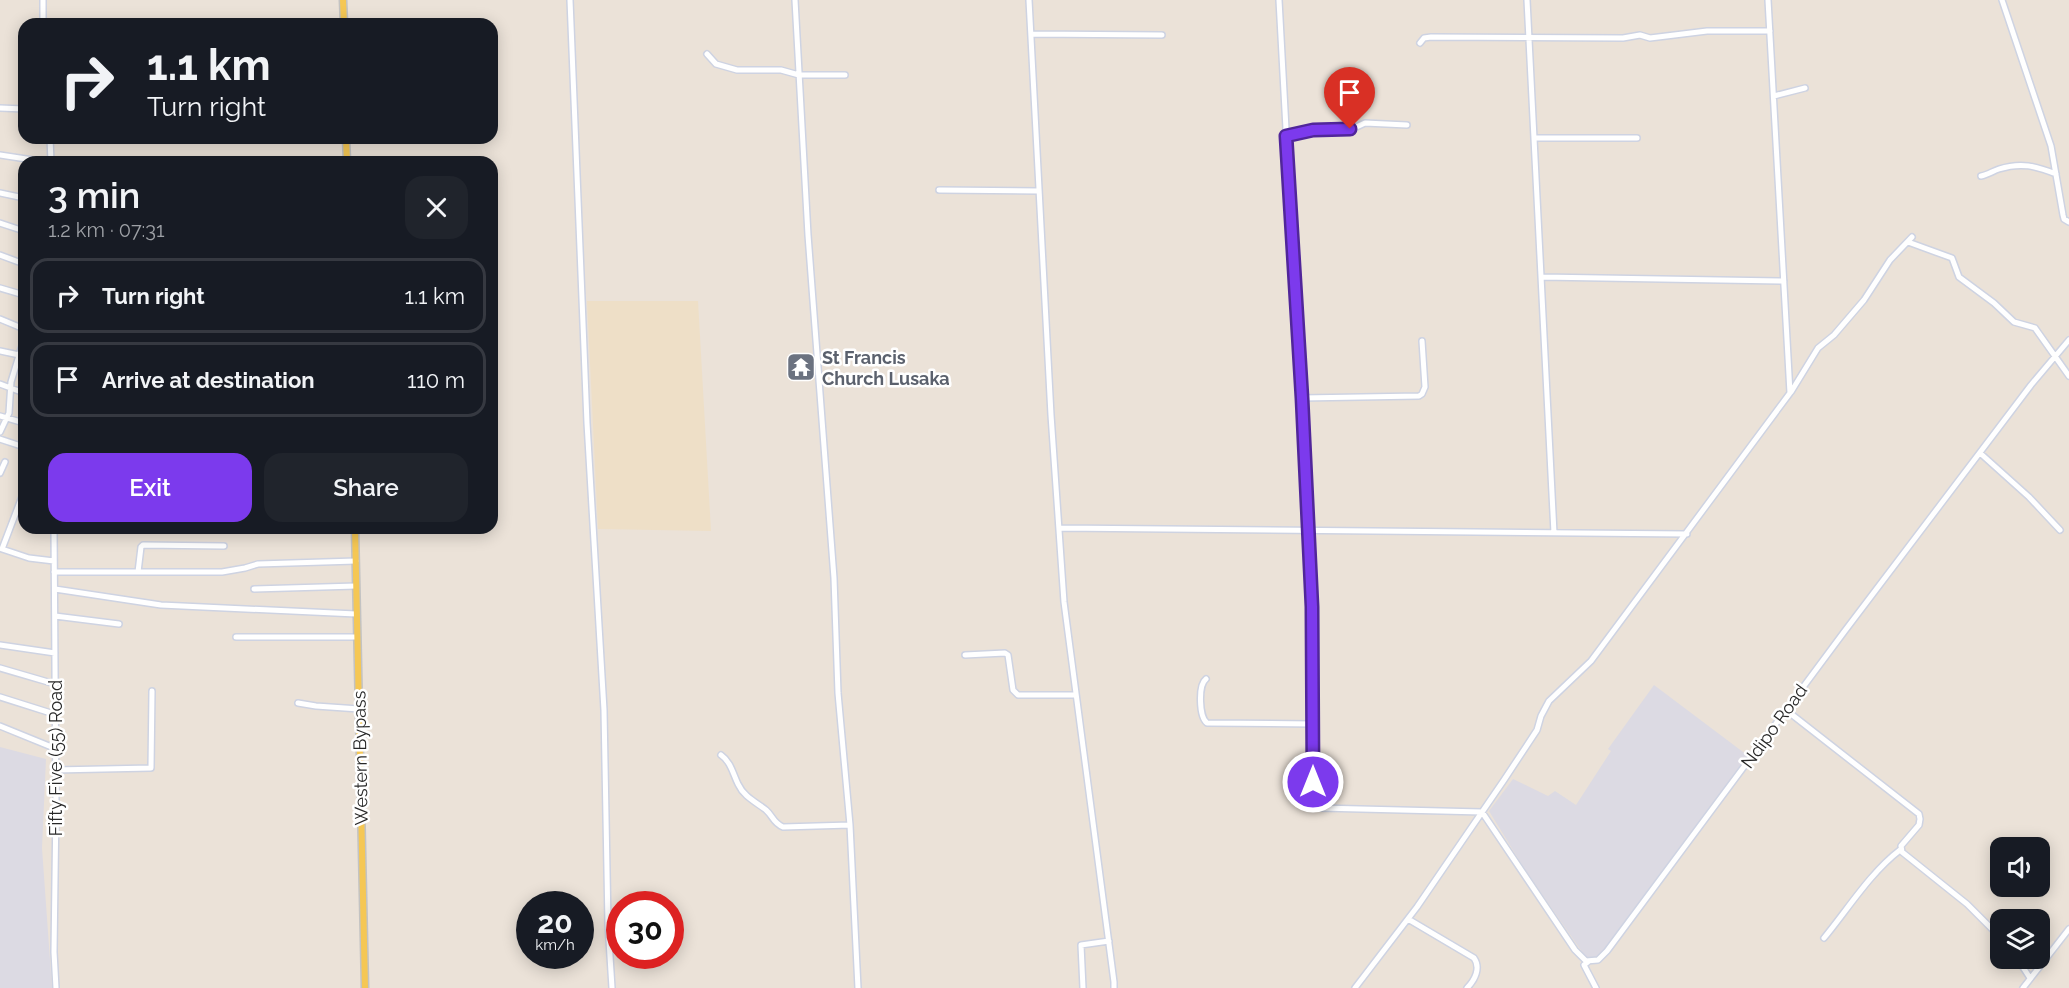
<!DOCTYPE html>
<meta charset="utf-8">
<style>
:root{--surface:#171b24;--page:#20242c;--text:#f1f3f6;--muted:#9ea1a6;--line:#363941;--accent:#7c3aed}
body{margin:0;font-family:Raleway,sans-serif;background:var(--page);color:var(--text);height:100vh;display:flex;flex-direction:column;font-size:22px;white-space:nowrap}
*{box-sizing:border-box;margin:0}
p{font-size:20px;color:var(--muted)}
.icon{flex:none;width:33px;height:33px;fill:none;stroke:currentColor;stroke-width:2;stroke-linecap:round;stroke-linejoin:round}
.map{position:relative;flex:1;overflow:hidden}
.panel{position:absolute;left:18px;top:156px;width:480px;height:378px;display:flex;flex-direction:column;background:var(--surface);border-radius:18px;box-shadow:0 3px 15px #0003}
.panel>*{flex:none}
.banner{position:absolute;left:18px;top:18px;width:480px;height:126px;border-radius:18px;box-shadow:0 3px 15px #0003;background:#171b24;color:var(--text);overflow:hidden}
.buttons{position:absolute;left:1990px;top:837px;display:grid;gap:12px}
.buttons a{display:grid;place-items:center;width:60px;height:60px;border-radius:12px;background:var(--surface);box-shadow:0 3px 15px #0003;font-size:30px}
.speed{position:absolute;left:516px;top:891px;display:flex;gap:12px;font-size:30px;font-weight:700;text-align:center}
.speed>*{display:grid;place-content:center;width:78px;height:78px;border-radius:50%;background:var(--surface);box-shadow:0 3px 15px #0003;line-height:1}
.speed small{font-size:15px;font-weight:400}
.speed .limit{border:9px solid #d22;background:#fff;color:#111}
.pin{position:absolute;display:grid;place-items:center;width:51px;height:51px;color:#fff;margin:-62px -26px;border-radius:50% 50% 50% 0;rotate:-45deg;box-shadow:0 0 6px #0007}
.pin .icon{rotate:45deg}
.me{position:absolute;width:66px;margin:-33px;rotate:0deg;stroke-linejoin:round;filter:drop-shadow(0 0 4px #0008)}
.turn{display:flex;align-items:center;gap:21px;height:126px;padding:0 30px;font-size:27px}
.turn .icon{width:78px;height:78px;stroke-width:2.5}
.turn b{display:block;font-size:42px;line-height:51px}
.round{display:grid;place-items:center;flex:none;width:63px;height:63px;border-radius:18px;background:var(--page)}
.headline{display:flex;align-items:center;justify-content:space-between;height:102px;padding:0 30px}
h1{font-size:36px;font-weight:600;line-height:45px}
.button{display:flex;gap:12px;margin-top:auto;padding:12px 30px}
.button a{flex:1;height:69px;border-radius:18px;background:var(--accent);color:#fff;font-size:24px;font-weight:600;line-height:69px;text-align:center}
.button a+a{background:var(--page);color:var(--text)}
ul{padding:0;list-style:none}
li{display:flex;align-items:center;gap:18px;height:75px;margin:0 12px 9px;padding:0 18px;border:3px solid var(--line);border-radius:18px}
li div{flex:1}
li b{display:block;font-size:22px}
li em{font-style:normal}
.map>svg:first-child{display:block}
</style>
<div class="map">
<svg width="2069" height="988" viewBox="0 0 2069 988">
<rect width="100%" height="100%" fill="#ebe2d8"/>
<path fill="#dcdae3" d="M1654 685 1751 758 1603 955 1597 959H1587L1524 868 1489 811 1513 779 1548 796 1555 791 1576 805 1611 751 1608 749Z
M0 747 46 759 42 848 52 988H0Z"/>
<path fill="#eedfc7" d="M587 301H698L711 531 598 529Z"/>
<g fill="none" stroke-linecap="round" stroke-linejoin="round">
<g stroke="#ced3e2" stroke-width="8">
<path id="minor" d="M43 0V24
M570 0 587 423 604 710 608 924 612 988
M795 0 808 235 834 578 838 693 850 825 858 988
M1029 0 1051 415 1064 602 1114 982V988
M1279 0 1312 607 1313 801 1320 808 1482 812 1575 950 1586 961 1598 960 1607 951 1844 632 2031 385 2069 340
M1527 0 1554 533
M2002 0 2051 146 2063 215 2064 219 2069 222
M1031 34 1162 35
M1420 43 1424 38 1431 37 1623 38 1640 35 1650 38 1707 31H1770
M707 54 716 64 737 70H781L799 75H845
M1774 96 1805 88
M0 108 24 109
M1286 136 1313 130 1352 129 1365 123 1407 125
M50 138 51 162
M1534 138H1637
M0 155 46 162
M1981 176C1987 175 1993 171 1999 169 2021 162 2036 166 2056 174
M939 190 1039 191
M0 193 24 198
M0 223 24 231
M1908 242 1952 258 1959 277 1994 303 2014 322 2035 328 2069 376
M0 255 24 264
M1542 277 1784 281
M0 288 24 295
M0 319 24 329
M0 351 24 356
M0 384 24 393
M1791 392 1818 348 1834 335 1864 300 1890 260 1912 237
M1302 398 1419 396 1422 394 1425 387 1422 341
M0 416 24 423
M0 432 9 413 11 382 24 339
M0 439 24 447
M1980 453 2029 497 2060 530
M0 473 5 462
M23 494 2 549 29 558 54 561
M54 528 56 805 54 952 56 988
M208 528 237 530V528
M1060 528 1687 534
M237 530 327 528
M54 572H222L245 568 258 564 356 561
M138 572 141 547 143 545 224 546
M55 589 161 605 356 614
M254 589 356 586
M55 616 119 624
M236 637H357
M0 645 55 653
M965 655 1005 653 1008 655 1013 690 1018 695H1076
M0 668 55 684
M1206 679C1198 685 1199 717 1207 723L1313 724
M0 697 54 714
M298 703 316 706 359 709
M1786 710 1919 814 1920 819 1919 825 1901 846 1902 852 1967 904 2001 938
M0 726 54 748
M721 755C731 762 733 774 738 784 744 797 756 802 766 810 773 816 773 823 783 827L850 825
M55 770 151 768 152 691
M1408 919 1474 958C1481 968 1475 980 1467 988
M1824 938C1848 909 1870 873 1900 850
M2017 958 2030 978
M1589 961 1584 965 1596 988
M1083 988 1081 945 1109 941
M1355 988 1417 907 1504 780 1537 730 1541 716 1549 701 1591 661 1790 393 1768 0
M2023 988 2069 929"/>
</g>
<g stroke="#c3c3c3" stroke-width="9">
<path id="major" d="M343 0 344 24
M346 138 347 162
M355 528 365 988"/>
</g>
<use href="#minor" stroke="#fff" stroke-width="5"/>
<use href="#major" stroke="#f5c754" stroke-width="6"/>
</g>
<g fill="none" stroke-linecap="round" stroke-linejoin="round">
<g stroke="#51269a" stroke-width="15">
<path id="route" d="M1313 782 1312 607 1302 398 1286 136 1313 130 1350 129"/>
</g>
<use href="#route" stroke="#7c3aed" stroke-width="10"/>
</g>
<defs>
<g id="temple-square" transform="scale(1.5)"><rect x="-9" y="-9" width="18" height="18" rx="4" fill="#6b7280" stroke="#fff"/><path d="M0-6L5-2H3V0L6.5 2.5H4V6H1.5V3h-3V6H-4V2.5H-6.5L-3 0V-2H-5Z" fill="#fff"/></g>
</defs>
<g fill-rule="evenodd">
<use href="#temple-square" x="801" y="367"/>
</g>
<g text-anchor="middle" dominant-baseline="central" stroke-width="5" stroke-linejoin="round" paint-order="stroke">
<g font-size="18" font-weight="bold" fill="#5b616d" stroke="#fff" text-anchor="start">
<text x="822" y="357">St Francis<tspan x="822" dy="21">Church Lusaka</tspan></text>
</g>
<g font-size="18" fill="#282828" stroke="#fff">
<text transform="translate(1774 726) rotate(-54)">Ndipo Road</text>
<text transform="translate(55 758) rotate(-90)">Fifty Five (55) Road</text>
<text transform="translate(360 758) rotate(-91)">Western Bypass</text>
</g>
</g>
</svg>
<div class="buttons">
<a><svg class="icon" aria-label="sound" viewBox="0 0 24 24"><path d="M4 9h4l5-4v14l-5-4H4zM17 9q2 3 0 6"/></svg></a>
<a><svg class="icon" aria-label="layers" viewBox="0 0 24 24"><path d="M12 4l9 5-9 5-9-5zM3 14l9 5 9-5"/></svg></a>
</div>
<div class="speed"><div>20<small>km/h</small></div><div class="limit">30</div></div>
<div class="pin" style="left:1350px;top:129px;background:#d93025"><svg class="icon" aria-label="arrive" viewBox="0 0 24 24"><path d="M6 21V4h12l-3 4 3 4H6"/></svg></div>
<svg class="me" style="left:1313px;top:782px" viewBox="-20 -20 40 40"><circle r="17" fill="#7c3aed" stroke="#fff" stroke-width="3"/><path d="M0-11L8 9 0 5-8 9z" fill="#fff"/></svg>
<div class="banner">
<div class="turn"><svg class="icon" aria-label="right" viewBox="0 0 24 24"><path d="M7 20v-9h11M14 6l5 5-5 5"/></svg><div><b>1.1 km</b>Turn right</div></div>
</div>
<section class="panel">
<div class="headline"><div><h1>3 min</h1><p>1.2 km · 07:31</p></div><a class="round"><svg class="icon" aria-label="close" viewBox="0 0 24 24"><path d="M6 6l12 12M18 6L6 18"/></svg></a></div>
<ul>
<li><svg class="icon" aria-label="right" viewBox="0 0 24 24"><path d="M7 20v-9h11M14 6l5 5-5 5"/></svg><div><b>Turn right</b></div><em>1.1 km</em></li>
<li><svg class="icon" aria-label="arrive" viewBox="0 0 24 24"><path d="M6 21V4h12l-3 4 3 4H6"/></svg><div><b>Arrive at destination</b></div><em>110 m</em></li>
</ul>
<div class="button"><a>Exit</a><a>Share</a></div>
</section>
</div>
